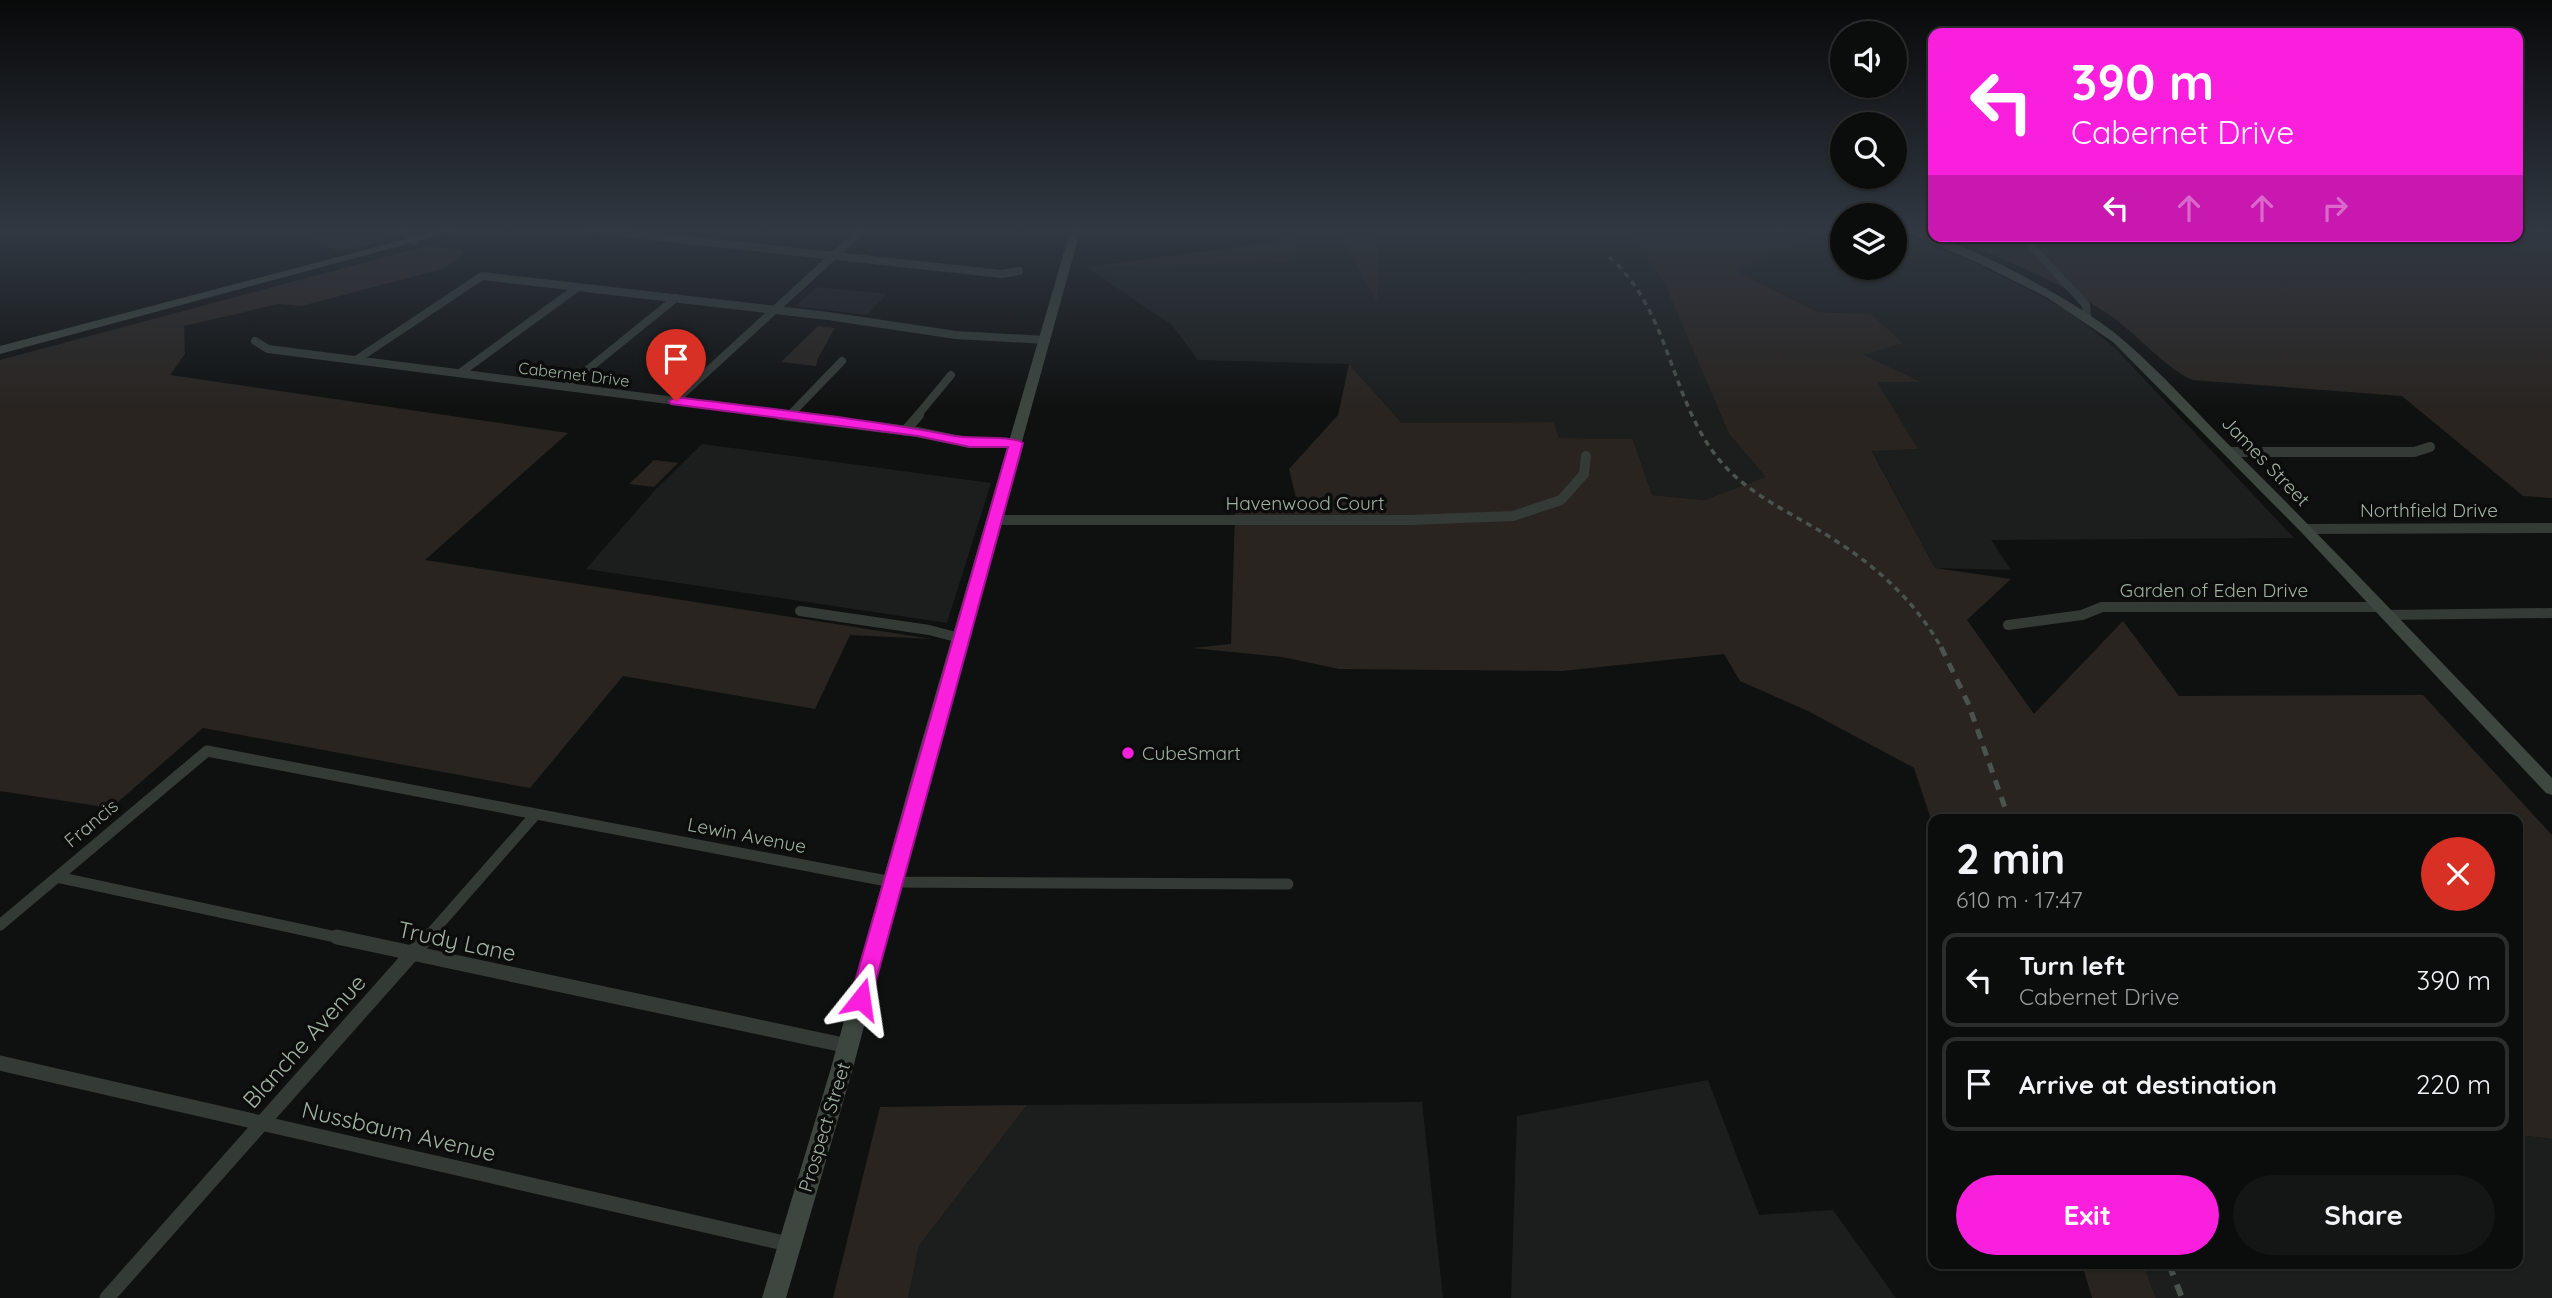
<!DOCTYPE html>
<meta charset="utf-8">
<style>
:root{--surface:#0b0d0c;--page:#141615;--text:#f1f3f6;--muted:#9a9c9d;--line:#2b2d2d;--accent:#fa1edd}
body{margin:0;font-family:Quicksand,sans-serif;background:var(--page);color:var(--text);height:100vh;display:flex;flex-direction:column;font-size:26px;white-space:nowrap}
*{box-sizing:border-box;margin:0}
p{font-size:23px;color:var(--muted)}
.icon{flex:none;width:38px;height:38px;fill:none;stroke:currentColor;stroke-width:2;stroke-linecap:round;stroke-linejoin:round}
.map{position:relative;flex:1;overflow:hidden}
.drawer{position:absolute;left:1928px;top:814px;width:595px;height:455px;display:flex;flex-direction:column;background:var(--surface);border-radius:14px;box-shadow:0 2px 5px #0004,0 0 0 2px var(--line)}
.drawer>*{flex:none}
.banner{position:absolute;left:1928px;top:28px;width:595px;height:214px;border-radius:14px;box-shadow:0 2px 5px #0004,0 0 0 2px var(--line);background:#fa1edd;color:#fff;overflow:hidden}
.tools{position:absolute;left:1830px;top:21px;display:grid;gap:14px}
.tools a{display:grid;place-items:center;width:77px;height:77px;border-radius:50%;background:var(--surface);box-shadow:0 2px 5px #0004,0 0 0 2px var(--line);font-size:35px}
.pin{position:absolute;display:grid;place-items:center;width:60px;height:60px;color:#fff;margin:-72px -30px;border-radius:50% 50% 50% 0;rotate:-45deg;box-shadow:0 0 7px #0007}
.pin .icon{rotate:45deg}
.me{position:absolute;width:77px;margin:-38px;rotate:15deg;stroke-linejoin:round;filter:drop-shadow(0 0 5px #0008)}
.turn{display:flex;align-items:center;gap:24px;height:147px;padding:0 28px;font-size:32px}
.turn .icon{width:91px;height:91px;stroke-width:2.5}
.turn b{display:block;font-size:49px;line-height:60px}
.lanes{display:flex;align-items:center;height:66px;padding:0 28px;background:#0003;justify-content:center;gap:35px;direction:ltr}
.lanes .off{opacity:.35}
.round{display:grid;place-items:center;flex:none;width:74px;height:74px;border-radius:37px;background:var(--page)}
.headline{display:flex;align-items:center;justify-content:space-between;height:119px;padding:0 28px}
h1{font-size:42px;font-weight:700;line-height:52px}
.primary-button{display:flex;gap:14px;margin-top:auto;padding:14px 28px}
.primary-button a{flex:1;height:80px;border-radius:42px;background:var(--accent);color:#fff;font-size:28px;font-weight:700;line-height:80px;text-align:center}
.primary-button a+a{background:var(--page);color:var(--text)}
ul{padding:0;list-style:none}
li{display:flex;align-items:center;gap:21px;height:94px;margin:0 14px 10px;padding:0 14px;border:4px solid var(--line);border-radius:14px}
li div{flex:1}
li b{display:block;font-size:26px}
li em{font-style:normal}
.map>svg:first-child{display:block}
</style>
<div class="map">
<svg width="2552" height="1298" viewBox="0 0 2552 1298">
<rect width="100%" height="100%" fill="#0f1110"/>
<path fill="#1b1e1d" d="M1305 228 1339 233 1378 302V228H1615L1633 243 1665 282 1729 434 1767 477 1704 500 1652 495 1633 439 1559 438 1554 422 1402 423 1349 364 1198 360 1172 325 1086 267 1294 262Z
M1836 228H1843V268H1895V231L1979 264 2067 310 2115 348 2294 538 1991 540 2011 570 1935 568 1872 450 1917 449 1876 382H1919L1863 355 1902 342 1871 314 1819 312 1735 271Z
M817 287 887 294 867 315 795 306Z
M702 444 991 483 947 623 586 569 655 490Z
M1708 1080 1759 1215 1833 1210 1896 1298H1511L1517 1116Z
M1422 1102 1443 1298H908L919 1246 1027 1105Z
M2518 1135 2552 1139V1298H2156L2143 1264H2518Z"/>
<path fill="#292420" d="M293 228H416L418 232 339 252 290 230Z
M1266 228H1305L1294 262 1086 267 1276 242Z
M1311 228H1378V304L1339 233Z
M1615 228H1836L1736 271 1818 312 1871 314 1903 343 1864 355 1921 382H1877L1918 449 1872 451 1935 568 2011 579 1967 620 2034 714 2123 621 2179 696 2423 695 2552 835V1139L2518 1135V819H1934V828L1914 768 1810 712 1740 681 1724 654 1562 671 1339 669 1282 657 1192 648 1231 644 1235 512 1299 510 1289 469 1338 415 1349 364 1402 423 1554 422 1559 438 1633 439 1652 495 1704 500 1766 477 1729 434 1664 282 1633 243Z
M2518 228H2552V498L2523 496 2402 396 2192 380C2160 364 2138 334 2108 314 2058 281 2002 258 1947 236H2518Z
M426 246 460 249 466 253 442 269 302 306 278 304 184 326 185 354 170 375 568 433 425 560 932 639 850 635 815 709 623 676 530 788 203 728 111 808 0 791V360Z
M818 326 835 328 818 358 816 366 781 362Z
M654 460 678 463 654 487 629 484Z
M1027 1105 919 1246 908 1298H833L880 1107Z
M2082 1264H2143L2156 1298H2092Z"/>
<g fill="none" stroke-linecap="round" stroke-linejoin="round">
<path stroke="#343b37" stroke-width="8" d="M401 228 414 241
M585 229 1002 274 1019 271
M2022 236 2086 305 2087 317
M255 341 268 349 794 416
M356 360 482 276 828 316 956 335 1046 340
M460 373 578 287
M566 387 676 298
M675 401 864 228
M789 416 842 361
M917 416 951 375"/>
<path stroke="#343b37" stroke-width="10" d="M780 415 917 432 970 443H1016
M905 431 919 415
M2231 452H2414L2430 447
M994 520H1410L1513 516 1561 500 1584 474 1586 456
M2306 529 2552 528
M800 611 929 630 960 638
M2387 615 2552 613
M2008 625 2082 615 2102 607H2380"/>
<path stroke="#343b37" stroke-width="11" d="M57 877 345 939
M0 925 207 751 892 882 1288 884
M426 939 535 815"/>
<path stroke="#343b37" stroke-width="15" d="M337 937 848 1046
M0 1063 788 1244
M107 1298 427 937"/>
<path fill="#3e4640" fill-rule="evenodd" d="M448 228H466L0 354V346Z
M1071 228H1081L932 768 853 1068 786 1298H762L831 1068 914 768Z
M1896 228C1945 228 2084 305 2122 339 2162 373 2198 414 2235 451 2343 558 2447 668 2552 778V795L2546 793 2301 532 2113 342 2048 298 1979 263Z"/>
<path stroke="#4a534d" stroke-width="3.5" stroke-dasharray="6 5" stroke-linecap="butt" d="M1609 257C1670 310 1669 396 1717 457 1745 493 1788 511 1825 534 1874 564 1914 599 1942 649"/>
<path stroke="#4a534d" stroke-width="5" stroke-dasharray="10 8" stroke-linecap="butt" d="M1941 647 1968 703 2009 819"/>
<path stroke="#4a534d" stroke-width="6" stroke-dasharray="12 10" stroke-linecap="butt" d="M2169 1264 2182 1298"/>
</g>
<linearGradient id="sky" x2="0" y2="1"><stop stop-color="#080909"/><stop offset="0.56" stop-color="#313842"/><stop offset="1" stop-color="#313842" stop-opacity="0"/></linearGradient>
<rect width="2552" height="410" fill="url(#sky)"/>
<path fill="#fa1edd" stroke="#a21490" stroke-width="2" d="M676 397C769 409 863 418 955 436 971 439 1013 435 1023 443L871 999 868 1005 861 1007 853 1005 850 999 1008 447H970L918 436 671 404 669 401Z"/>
<circle fill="#fa1edd" stroke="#0b0c0b" stroke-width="2.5" cx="1128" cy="753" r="7"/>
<g text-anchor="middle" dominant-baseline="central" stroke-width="7" stroke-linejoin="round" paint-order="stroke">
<g font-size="16" fill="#a0b3a3" stroke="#0b0c0b">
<text transform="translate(574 374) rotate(7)">Cabernet Drive</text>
</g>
<g font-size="19" fill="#a0b3a3" stroke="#0b0c0b">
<text transform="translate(2266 461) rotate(46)">James Street</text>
<text x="1305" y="503">Havenwood Court</text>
<text x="2429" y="510">Northfield Drive</text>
<text x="2214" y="590">Garden of Eden Drive</text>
<text transform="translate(91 823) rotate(-40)">Francis</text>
<text transform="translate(747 835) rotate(11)">Lewin Avenue</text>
<text transform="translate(824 1127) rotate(-73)">Prospect Street</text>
</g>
<g font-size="19" fill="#a0b3a3" stroke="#0b0c0b" text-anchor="start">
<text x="1142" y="753">CubeSmart</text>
</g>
<g font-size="23" fill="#a0b3a3" stroke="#0b0c0b">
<text transform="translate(457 941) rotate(12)">Trudy Lane</text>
<text transform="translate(304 1041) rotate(-48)">Blanche Avenue</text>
<text transform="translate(399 1131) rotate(13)">Nussbaum Avenue</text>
</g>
</g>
</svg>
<div class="tools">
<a><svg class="icon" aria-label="sound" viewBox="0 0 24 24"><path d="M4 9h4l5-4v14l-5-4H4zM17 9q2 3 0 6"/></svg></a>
<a><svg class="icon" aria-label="search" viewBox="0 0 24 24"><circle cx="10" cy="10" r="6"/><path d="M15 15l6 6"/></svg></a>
<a><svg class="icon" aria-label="layers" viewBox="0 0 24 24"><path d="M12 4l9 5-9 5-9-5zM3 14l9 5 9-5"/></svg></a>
</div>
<div class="pin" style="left:676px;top:401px;background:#d93025"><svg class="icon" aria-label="arrive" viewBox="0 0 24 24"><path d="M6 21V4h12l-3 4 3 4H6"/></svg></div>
<svg class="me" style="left:861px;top:999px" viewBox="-20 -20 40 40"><path d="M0-17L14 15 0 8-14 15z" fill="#fa1edd" stroke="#fff" stroke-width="4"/></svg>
<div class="banner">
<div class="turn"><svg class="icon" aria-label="left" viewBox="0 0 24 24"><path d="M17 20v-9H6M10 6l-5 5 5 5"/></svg><div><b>390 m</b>Cabernet Drive</div></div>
<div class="lanes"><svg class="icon" aria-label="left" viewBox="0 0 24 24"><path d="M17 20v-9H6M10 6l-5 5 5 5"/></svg><svg class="icon off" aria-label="ahead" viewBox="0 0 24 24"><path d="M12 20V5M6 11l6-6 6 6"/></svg><svg class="icon off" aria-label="ahead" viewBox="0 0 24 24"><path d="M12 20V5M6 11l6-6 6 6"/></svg><svg class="icon off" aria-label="right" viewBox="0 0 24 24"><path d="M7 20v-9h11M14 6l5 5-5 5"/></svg></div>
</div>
<section class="drawer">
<div class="headline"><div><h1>2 min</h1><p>610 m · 17:47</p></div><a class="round" style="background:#d93025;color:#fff"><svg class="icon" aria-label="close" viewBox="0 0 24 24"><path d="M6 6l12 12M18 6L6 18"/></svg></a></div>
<ul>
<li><svg class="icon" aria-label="left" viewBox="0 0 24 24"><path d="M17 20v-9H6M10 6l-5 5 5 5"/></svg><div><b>Turn left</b><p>Cabernet Drive</p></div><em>390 m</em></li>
<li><svg class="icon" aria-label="arrive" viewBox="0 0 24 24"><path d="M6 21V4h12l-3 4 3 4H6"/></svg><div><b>Arrive at destination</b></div><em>220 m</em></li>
</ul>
<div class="primary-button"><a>Exit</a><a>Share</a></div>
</section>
</div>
